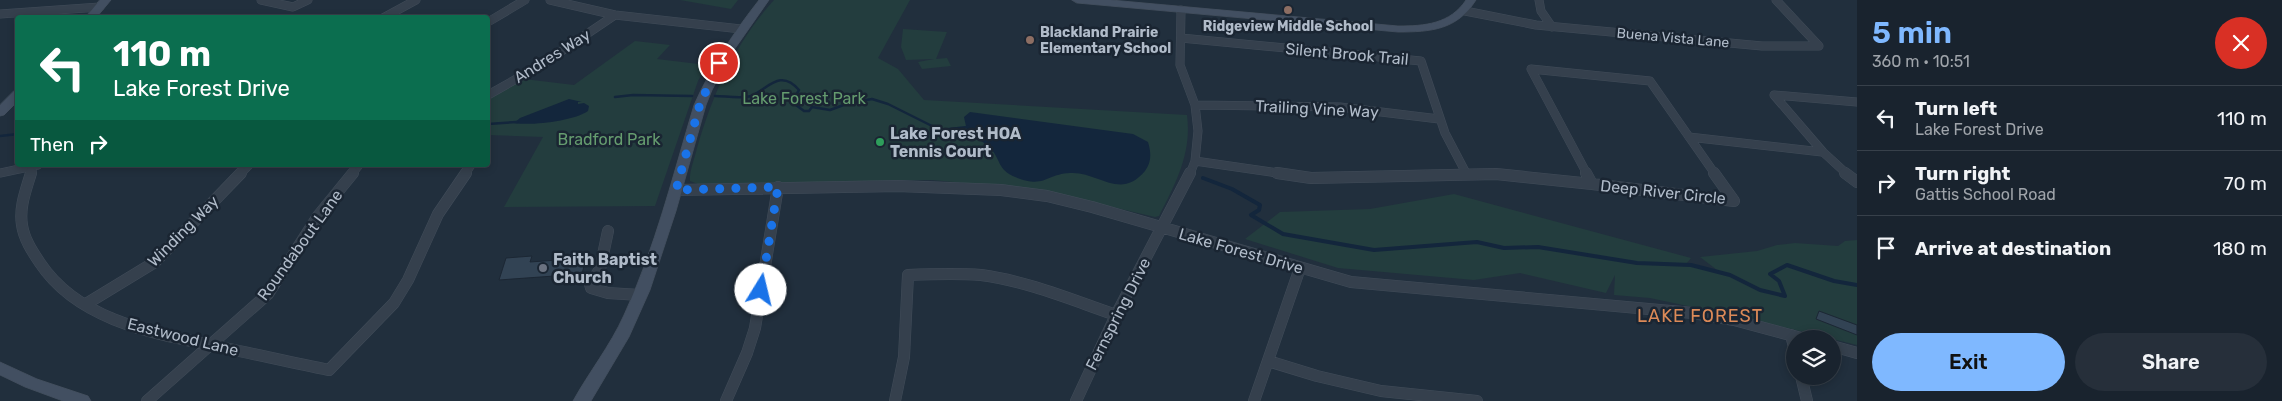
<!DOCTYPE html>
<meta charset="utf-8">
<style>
:root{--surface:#19232e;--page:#262f3a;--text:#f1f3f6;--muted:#9fa4aa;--line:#37404a;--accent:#7fb8ff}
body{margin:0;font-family:Rubik,sans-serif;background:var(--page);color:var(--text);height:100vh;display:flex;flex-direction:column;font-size:19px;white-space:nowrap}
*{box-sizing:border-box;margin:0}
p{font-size:16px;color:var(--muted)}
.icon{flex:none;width:28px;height:28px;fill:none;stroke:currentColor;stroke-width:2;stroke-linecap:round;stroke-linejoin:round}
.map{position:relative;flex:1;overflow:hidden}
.side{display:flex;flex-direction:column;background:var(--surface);width:425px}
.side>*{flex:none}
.banner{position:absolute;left:15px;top:15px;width:475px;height:152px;border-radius:5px;box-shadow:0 2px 8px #0003,0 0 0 1px var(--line);background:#0b6e4f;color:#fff;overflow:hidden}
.buttons{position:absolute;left:1786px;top:330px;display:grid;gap:10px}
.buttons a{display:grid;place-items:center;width:55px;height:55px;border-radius:50%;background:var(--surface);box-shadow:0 2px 8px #0003,0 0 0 1px var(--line);font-size:25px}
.pin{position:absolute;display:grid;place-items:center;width:42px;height:42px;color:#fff;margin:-21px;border:2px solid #fff;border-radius:50%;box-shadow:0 1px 5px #0007}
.me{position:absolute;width:55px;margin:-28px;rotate:9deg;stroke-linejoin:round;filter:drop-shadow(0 0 4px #0008)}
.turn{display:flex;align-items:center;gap:18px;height:105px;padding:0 15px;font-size:22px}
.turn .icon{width:65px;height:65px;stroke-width:2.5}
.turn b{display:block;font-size:35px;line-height:42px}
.then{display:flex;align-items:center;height:48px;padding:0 15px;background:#0003;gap:10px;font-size:19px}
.round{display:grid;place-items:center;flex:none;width:52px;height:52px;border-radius:26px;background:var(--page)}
.headline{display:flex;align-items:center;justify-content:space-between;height:85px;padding:0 15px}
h1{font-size:30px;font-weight:600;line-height:38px;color:var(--accent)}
.button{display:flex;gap:10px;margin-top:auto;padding:10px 15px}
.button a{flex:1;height:58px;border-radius:30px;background:var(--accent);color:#111;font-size:20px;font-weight:600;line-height:58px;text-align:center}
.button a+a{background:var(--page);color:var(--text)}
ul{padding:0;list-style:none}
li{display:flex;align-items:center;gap:15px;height:65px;padding:0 15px;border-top:1px solid var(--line)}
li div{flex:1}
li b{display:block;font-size:19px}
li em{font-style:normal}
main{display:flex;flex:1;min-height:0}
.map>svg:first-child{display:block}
</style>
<main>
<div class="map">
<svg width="1857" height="401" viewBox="0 0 1857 401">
<rect width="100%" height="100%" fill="#212f3d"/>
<path fill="#233d3e" d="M680 0H738L731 9Z
M774 0H910L878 58 898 69 924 100 1187 115C1192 153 1176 183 1159 216L1155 217 1039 190 932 180 698 184 690 181C689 171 695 158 697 148 713 93 735 43 774 0Z
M903 29 947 32 936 59 947 58 951 66 922 69 918 62 934 59 906 60 901 47Z
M635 41 670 45 657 59 707 65 698 81 655 206 504 207 543 137 488 135V99L524 79 574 85Z
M1454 194 1691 258 1686 264 1721 273 1700 257 1757 251 1777 245 1795 243 1838 246 1845 241 1857 240V345L1763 322 1650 298 1614 295 1615 275 1606 293 1520 273 1474 280 1338 268 1245 239 1280 212 1370 209Z"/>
<path fill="#13263c" d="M569 99 582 102H578V104L584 103 589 106 588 111C574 121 531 126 514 123L520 118Z
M970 112 1133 134 1148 142C1151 152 1152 162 1145 171 1120 201 1098 171 1070 173 1046 174 1045 189 1015 177 997 169 1001 160 991 149 984 141 974 138 967 131L964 117Z"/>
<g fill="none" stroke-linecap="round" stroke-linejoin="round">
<path stroke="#13263c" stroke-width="2.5" d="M715 96C725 96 741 99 751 96 768 89 780 68 799 90L792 102 804 111H809L812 107 830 110 849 103 872 99 888 104 940 130 968 127
M615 97 633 95 692 96
M488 124 517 122
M0 136 18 134"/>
<path stroke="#13263c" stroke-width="4" d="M1203 178 1232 189 1260 205 1259 210 1251 215 1283 234 1374 250 1477 242 1504 248 1538 247 1637 263 1691 265 1730 275 1760 290 1785 296 1779 281 1770 274 1787 265 1834 281 1857 285"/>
</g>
<path fill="#324354" stroke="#1c2734" d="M532 256 530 262 586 258 582 274 499 280 506 258Z
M1819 311 1857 325V335L1816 319Z"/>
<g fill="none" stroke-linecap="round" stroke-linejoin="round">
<g stroke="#414c59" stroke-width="9">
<path id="street-far1" d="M261 0 293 7 308 0
M550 0 615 15 741 29
M1539 0 1541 11 1552 27
M1181 10 1180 65 1195 105 1198 131 1195 161 1190 174
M1465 11 1536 25 1762 46H1819L1776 0
M0 14 100 7
M383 18 416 0
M488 22 525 0
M1181 38 1421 61 1445 133 1466 173
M488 95 541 65 615 15
M1195 105 1340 107 1439 119
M1689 137 1822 152
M1195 161 1285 174
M0 173 38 165
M31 174 33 166
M240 174 249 165
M352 174 359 165
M465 174 471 165
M1487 174H1498
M1587 174 1531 69 1650 81 1715 174
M1847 174 1823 152 1774 95 1857 102"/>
</g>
<g stroke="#414c59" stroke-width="12">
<path id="street" d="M31 173C26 190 19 207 22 225 24 239 32 251 40 263 80 323 159 334 225 348 259 355 294 363 329 370L394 303 408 280 438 214 466 173
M1277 173 1311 178 1496 174 1592 184
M1586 173 1592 184
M1845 173 1857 182
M1592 184 1734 201 1714 173
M676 190 898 186 1001 190 1047 196 1092 207 1351 282 1693 313 1734 320 1805 339
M608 231 600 269 590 284 591 288 608 293 640 295
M86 304 155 262 241 173
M1791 335 1795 351
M1832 346 1857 353
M1268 361 1317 376 1381 391 1477 401
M1801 376 1807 401
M147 401 268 294 318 216 353 173
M726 401 747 353 755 328 778 187
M895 401 904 357 908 275C932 274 956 273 981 275 1027 281 1072 300 1116 315
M1076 401 1116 315 1190 173
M1254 401 1300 268"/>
</g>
<g stroke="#414c59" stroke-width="1">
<path id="secondary" d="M100 0H111L96 18H85Z
M759 0H769L734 50 712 90 706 105 676 211 650 290 629 337 591 401H573C589 372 610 346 624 315 655 248 673 175 694 105 711 67 733 33 759 0Z
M1072 0H1111L1398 26C1425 26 1450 24 1466 0H1476C1457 30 1431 32 1398 32L1077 3Z
M14 91H18V101L4 115 0 116V105Z
M0 362 37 379 88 396 91 401H63L25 387 0 375Z"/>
</g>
<use href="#street-far1" stroke="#35404d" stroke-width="8"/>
<use href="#street" stroke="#35404d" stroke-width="11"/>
<use href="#secondary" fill="#424f61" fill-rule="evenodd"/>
</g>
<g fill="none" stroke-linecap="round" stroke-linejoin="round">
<path stroke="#1a73e8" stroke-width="9" stroke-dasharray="0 16.2" d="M719 63 700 104 676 190 778 187 761 290"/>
</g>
<g fill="#8d6e63" stroke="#1a2532" stroke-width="2">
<circle cx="1288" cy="10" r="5"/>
<circle cx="1030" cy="40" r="5"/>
</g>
<circle fill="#2e9e5b" stroke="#1a2532" stroke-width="2" cx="880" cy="142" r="5"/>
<circle fill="#6b7280" stroke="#1a2532" stroke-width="2" cx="543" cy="268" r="5"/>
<g text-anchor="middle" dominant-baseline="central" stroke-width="5" stroke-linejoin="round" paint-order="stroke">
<g font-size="14" font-weight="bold" fill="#b0bbc9" stroke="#1a2532">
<text x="1288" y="26">Ridgeview Middle School</text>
<text x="1040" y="32" text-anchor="start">Blackland Prairie<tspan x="1040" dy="16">Elementary School</tspan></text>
</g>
<g font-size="14" fill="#b0bbc9" stroke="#1a2532">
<text transform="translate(1673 38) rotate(5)">Buena Vista Lane</text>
</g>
<g font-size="16" fill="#b0bbc9" stroke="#1a2532">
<text transform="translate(1347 54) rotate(5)">Silent Brook Trail</text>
<text transform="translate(552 56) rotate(-32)">Andres Way</text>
<text transform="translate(1317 109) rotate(3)">Trailing Vine Way</text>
<text transform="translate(1663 192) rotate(6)">Deep River Circle</text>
<text transform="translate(183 231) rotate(-45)">Winding Way</text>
<text transform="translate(300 245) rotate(-54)">Roundabout Lane</text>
<text transform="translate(1241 251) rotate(16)">Lake Forest Drive</text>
<text transform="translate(1118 314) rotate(-63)">Fernspring Drive</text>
<text transform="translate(183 337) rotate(14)">Eastwood Lane</text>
</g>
<g font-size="16" fill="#659c6f" stroke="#1a2532">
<text x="804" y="98">Lake Forest Park</text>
<text x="609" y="139">Bradford Park</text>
</g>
<g font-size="16" font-weight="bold" fill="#b0bbc9" stroke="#1a2532" text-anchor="start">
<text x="890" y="133">Lake Forest HOA<tspan x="890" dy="18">Tennis Court</tspan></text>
<text x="553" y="259">Faith Baptist<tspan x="553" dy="18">Church</tspan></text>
</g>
<g font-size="18" letter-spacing="1" fill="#dc8a58" stroke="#1a2532">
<text x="1700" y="316">LAKE FOREST</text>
</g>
</g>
</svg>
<div class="buttons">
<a><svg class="icon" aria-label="layers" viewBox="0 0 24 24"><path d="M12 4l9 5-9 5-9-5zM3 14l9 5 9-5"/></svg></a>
</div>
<div class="pin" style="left:719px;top:63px;background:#d93025"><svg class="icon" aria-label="arrive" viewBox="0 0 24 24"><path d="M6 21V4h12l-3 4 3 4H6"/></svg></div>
<svg class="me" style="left:761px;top:290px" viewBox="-20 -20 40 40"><circle r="19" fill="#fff"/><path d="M0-13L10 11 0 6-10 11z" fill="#1a73e8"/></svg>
<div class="banner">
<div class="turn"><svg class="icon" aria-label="left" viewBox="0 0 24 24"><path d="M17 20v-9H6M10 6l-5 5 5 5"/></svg><div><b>110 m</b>Lake Forest Drive</div></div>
<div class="then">Then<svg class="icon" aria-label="right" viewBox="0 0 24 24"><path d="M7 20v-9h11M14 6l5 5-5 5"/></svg></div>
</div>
</div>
<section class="side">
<div class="headline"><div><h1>5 min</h1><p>360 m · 10:51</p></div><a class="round" style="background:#d93025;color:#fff"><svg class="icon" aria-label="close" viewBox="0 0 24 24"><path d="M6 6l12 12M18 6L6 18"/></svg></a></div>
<ul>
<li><svg class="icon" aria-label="left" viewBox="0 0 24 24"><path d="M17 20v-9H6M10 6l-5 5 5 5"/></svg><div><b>Turn left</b><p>Lake Forest Drive</p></div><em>110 m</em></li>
<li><svg class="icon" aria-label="right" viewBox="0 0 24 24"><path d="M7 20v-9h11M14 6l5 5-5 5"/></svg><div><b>Turn right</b><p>Gattis School Road</p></div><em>70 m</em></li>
<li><svg class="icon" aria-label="arrive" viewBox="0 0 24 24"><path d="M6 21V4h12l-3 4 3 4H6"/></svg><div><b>Arrive at destination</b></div><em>180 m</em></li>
</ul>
<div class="button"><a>Exit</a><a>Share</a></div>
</section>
</main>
